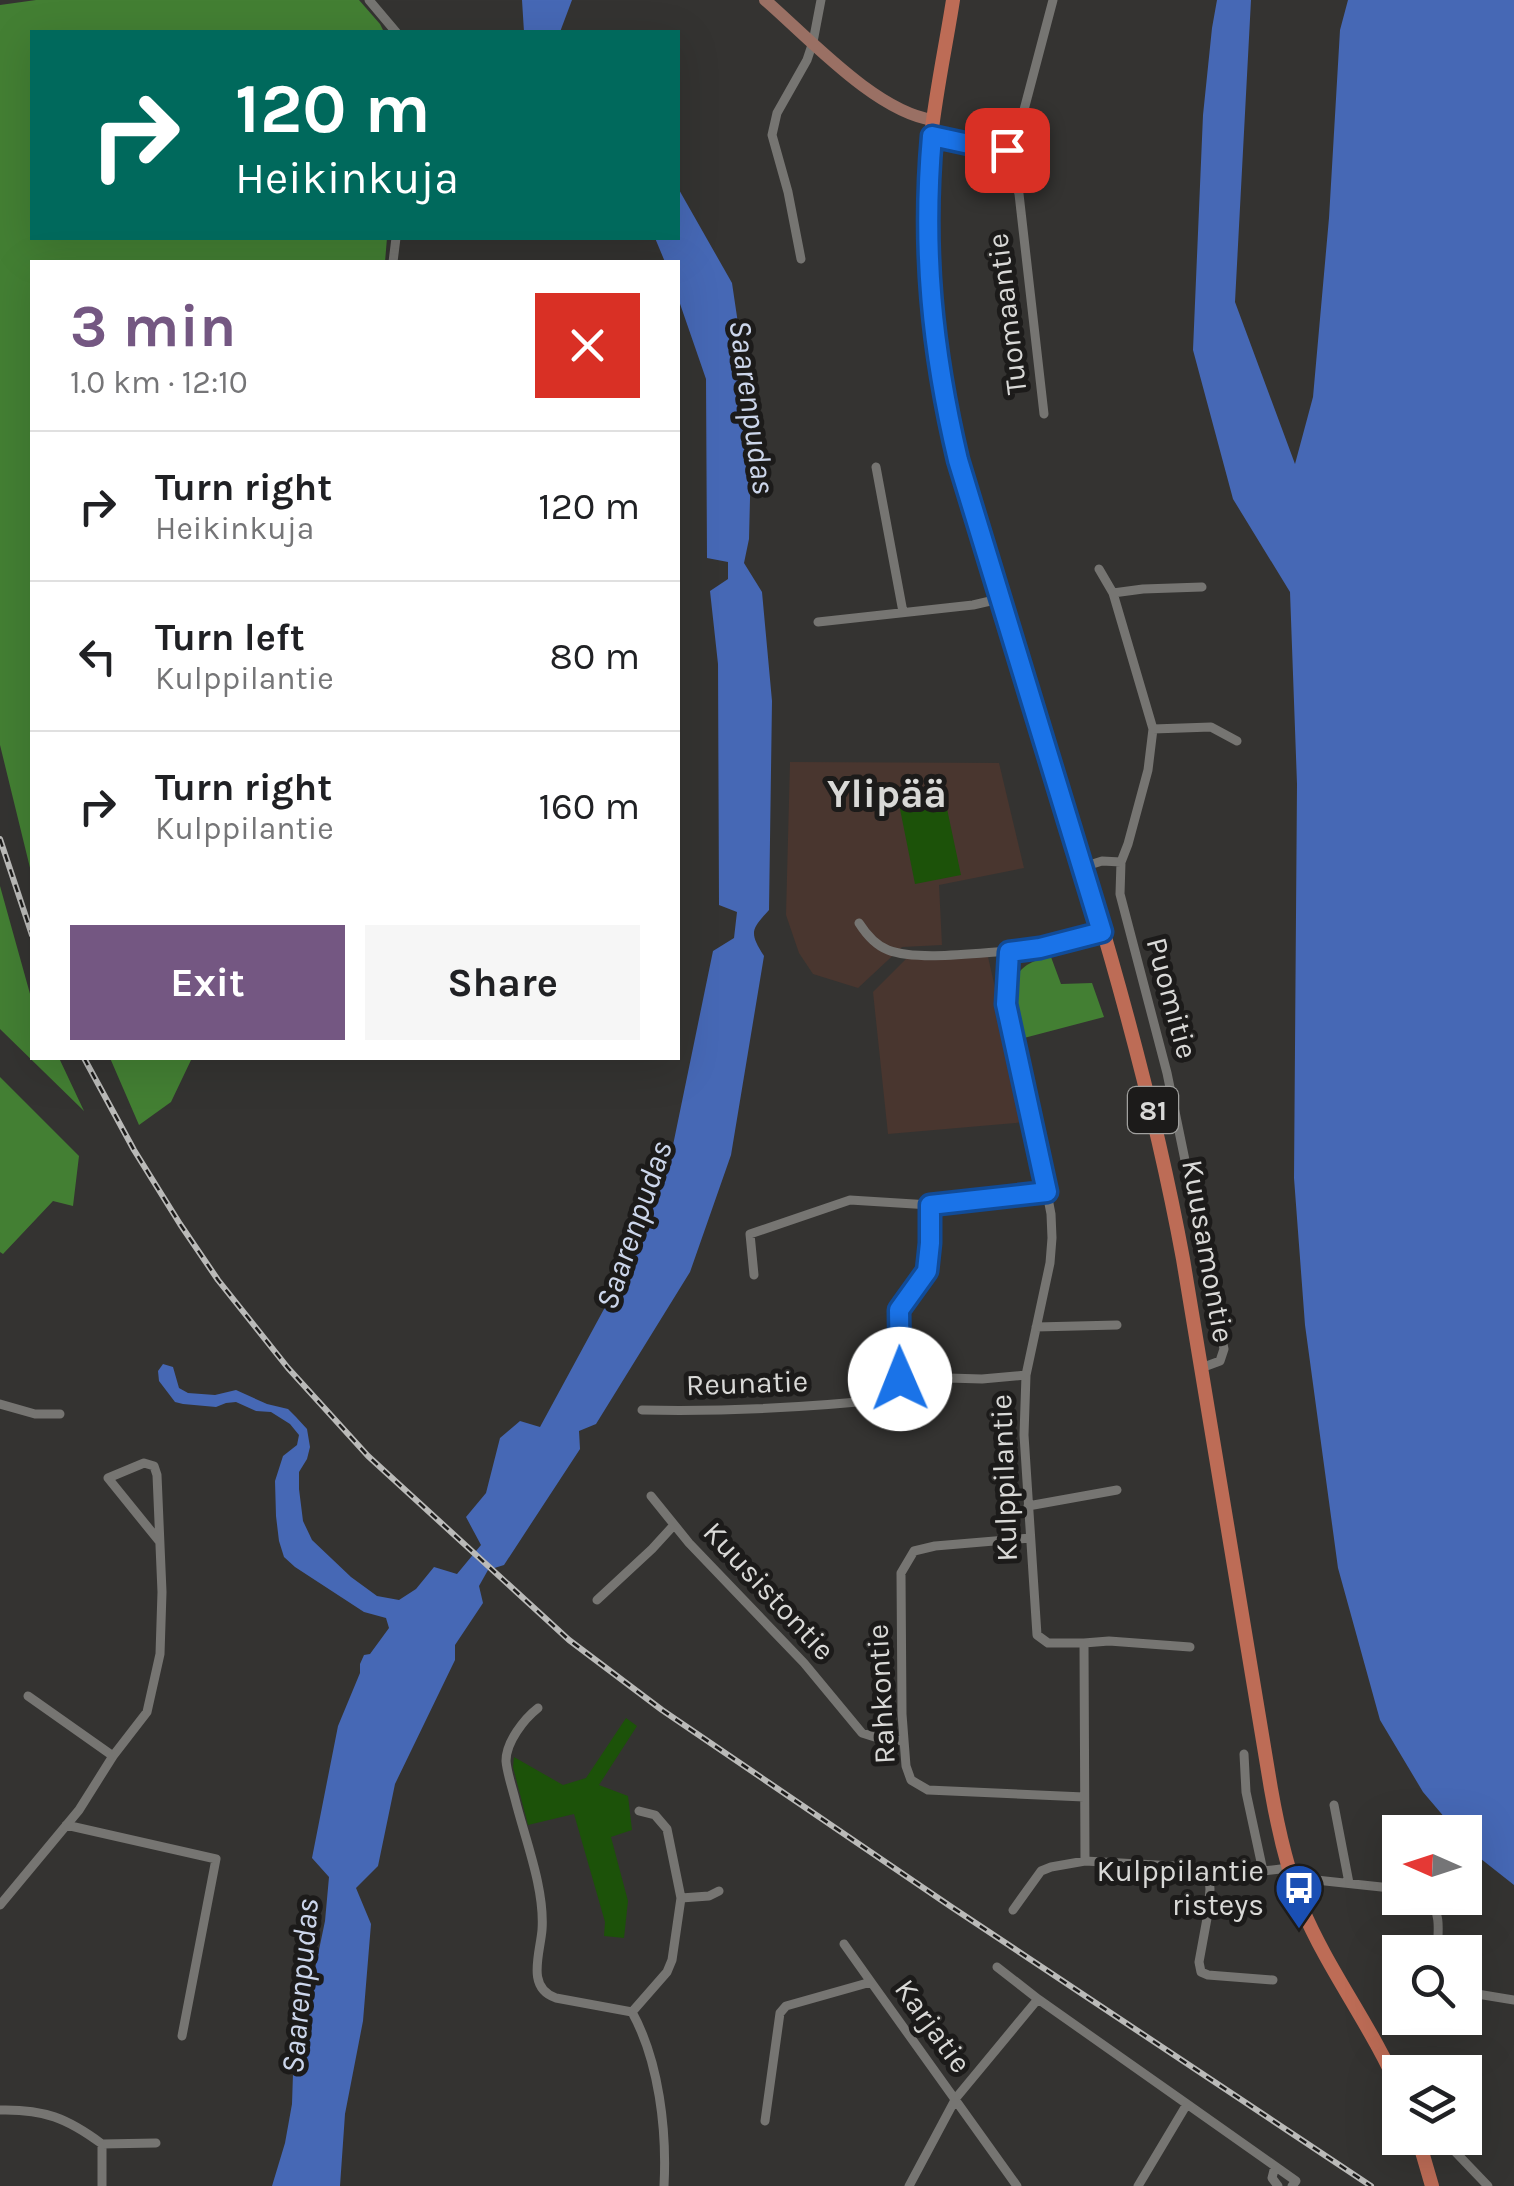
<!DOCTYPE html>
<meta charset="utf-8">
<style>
:root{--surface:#fff;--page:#f6f6f6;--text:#202124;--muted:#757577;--line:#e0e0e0;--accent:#745782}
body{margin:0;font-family:Karla,sans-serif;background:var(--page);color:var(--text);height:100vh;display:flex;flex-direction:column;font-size:38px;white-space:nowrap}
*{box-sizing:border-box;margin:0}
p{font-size:32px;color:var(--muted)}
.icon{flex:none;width:55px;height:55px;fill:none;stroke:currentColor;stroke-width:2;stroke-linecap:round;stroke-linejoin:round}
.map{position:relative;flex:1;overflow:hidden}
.drawer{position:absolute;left:30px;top:260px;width:650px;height:800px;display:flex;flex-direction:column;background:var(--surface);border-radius:0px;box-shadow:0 10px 40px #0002}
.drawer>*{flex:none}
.banner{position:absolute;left:30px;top:30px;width:650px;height:210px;border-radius:0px;box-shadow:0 10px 40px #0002;background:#00695c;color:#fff;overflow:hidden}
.needle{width:65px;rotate:273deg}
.buttons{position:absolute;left:1382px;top:1815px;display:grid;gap:20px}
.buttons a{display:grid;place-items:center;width:100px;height:100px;border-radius:0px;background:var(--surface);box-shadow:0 10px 40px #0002;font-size:50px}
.pin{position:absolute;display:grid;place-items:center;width:85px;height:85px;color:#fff;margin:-42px;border-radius:20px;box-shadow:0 5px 15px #0006}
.me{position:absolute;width:110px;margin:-55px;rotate:359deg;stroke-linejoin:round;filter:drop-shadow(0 0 8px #0008)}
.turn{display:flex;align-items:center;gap:35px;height:210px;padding:0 40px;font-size:45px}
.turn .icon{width:130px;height:130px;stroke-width:2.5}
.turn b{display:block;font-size:70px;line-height:85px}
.round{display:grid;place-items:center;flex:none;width:105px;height:105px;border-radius:0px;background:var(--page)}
.summary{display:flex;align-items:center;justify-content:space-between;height:170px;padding:0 40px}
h1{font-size:60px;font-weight:700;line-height:75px;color:var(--accent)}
.primary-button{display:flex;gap:20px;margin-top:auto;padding:20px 40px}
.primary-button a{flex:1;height:115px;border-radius:0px;background:var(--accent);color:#fff;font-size:40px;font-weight:700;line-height:115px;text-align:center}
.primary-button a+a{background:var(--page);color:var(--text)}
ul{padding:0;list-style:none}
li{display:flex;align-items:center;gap:30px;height:150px;padding:0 40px;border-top:2px solid var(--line)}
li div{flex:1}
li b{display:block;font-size:38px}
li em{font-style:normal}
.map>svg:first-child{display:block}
</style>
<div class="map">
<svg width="1514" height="2186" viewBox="0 0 1514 2186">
<rect width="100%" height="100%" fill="#343331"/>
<path fill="#49362f" d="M790 762 999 763 1024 868 939 885 942 945 902 947 858 988 813 974 799 953 786 915Z
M988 957 1026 1122 888 1134 873 992 906 959Z"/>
<path fill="#1c5209" d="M942 785 961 875 915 884 897 794Z
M626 1718 637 1726 599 1785 628 1796 632 1830 611 1837 628 1901 624 1938 604 1936 605 1922 574 1814 528 1825 513 1767 514 1757 563 1785 586 1778Z"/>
<path fill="#437f33" d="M36 0H359L380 24 384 32H32V238H387L385 262H32V876L0 745V5Z
M0 886 32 1001V1058H59L84 1111 0 1029Z
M1051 957 1061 984 1092 983 1104 1017 1024 1038C1014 1000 999 965 1051 957Z
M110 1058H192L171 1102 139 1125Z
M0 1077 79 1156 73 1206 53 1201 3 1254 0 1252Z"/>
<path fill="#4668b5" d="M522 0H572L560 32H524Z
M1217 0H1251L1235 302 1295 464 1313 397 1329 218 1340 30 1348 0H1514V1885L1476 1855 1465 1842V1832H1457L1423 1792 1380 1720 1338 1568 1305 1325 1294 1178 1297 784 1290 592 1233 499 1193 350 1203 115 1212 28Z
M678 188 732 283 752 418 749 539 744 563 762 592 772 701 769 910C751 930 749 932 764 956L731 1155 690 1272 596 1424 579 1431 580 1449 504 1565 488 1570 479 1586 483 1603 455 1645V1660L395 1784 378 1866 356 1888 371 1924 363 2021 345 2114 340 2186H272L285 2143 292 2104 295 2014 315 1969 325 1921 329 1877 312 1858 338 1726 360 1673V1664L364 1655 370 1654 389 1628 386 1618 364 1612 295 1567 284 1557 279 1541 276 1516 275 1481 283 1456 297 1445 299 1435 290 1424 271 1412 256 1411 236 1402 226 1403 216 1407 183 1404 175 1402 159 1381 158 1371 163 1364 173 1367 179 1388 188 1393 215 1395 236 1390 267 1404 288 1409 296 1417 307 1429 310 1447 307 1459 299 1472V1489L303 1521 312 1540 351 1577 377 1596 399 1600 416 1589 434 1567 457 1574 481 1545 466 1517 486 1493 500 1438 520 1421 540 1427 642 1239 672 1150 713 951 734 938 737 912 719 905 718 664 710 591 728 579V562L707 558 706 379 678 298V262H665L655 238H678Z"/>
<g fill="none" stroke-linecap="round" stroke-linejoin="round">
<path stroke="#767572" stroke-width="9" d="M369 0 396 32
M932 135 992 149 1007 150 1019 194 1044 414
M1007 150 1016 140 1053 0
M801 259 788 192 772 135 777 113 807 60 813 42 821 0
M393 262 396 238
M876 467 903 612
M1099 569 1113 593 1153 729 1148 770 1128 844 1121 862 1120 894 1167 1073 1224 1349 1220 1361 1201 1368
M1113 593 1143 589 1202 587
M818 622 973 605 999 599
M1153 729 1211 727 1237 741
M1083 867 1102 861 1121 862
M859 923C866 934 875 945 888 950 916 961 977 953 1009 951
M754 1275 750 1234 850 1200 930 1205 1047 1192
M1036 1327 1117 1325
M909 1385 900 1379 899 1310 927 1271 931 1243 930 1205
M0 1404 35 1414H60
M642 1410C728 1412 814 1407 899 1398L909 1385 948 1378 982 1379 1026 1375
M651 1496 689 1543 804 1663 862 1733 881 1739 904 1741
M1028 1506 1117 1490
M1030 1538 935 1546 914 1551 901 1573 902 1714 906 1766 911 1780 928 1790 1084 1797
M597 1600 652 1549 674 1525
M1084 1643 1109 1641 1190 1647
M28 1696 113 1756
M538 1708C524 1719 506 1742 506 1761 507 1773 512 1787 515 1799 525 1839 545 1889 542 1930 540 1954 526 1988 556 1998L632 2012C659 2061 667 2130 664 2186
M1244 1754 1246 1792 1263 1871
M1334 1805 1349 1883
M66 1825 216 1859 182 2036
M1085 1861 1084 1643H1048L1037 1635 1024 1435 1026 1375 1050 1263 1052 1238 1051 1214 1040 1157 1006 1005 1009 951 1040 948 1102 932
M1208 1868 1210 1889 1208 1913 1199 1962 1201 1972 1208 1975 1273 1980
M1293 1882 1316 1880 1400 1889
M681 1898 709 1896 719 1891
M1428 1898C1442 1913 1438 1933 1437 1952
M0 1905 79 1810 113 1756 147 1712 160 1654 162 1592 157 1475 154 1466 144 1463 108 1478 159 1541
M1013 1910 1041 1871 1051 1867 1085 1861 1263 1871 1289 1868
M844 1944 871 1982
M1465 1992 1514 2000
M1038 1999 1187 2104 1138 2186
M632 2012 667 1972 672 1960 681 1898 667 1829 655 1815 639 1811
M1187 2104 1296 2181 1292 2186
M0 2110C44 2109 67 2118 102 2144V2186
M765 2121 780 2013 786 2006 871 1982 1017 2186
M1442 2138 1488 2186
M102 2144 156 2143
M1275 2166 1272 2178 1278 2186
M909 2186 956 2098 1038 1999 997 1967"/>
<path stroke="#9a7064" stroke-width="12" d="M765 0C809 38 876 112 933 120"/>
<path stroke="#bd6c56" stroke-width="14" d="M953 0C946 45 936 91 931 137 920 258 935 378 967 495 1045 748 1135 998 1183 1259L1271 1789C1278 1829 1287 1869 1302 1908 1329 1972 1373 2028 1400 2092
M1418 2138 1432 2186"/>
<g stroke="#babab8" stroke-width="6">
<path id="rail" d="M0 839 32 935
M84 1058 134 1150 180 1224 218 1280 288 1368 368 1456 569 1640 662 1710 950 1906 1371 2186"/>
</g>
<use href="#rail" stroke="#1c1b1a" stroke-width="2.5" stroke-dasharray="8" stroke-linecap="butt"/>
</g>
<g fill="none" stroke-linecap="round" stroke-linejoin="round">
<g stroke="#114b97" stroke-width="25">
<path id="route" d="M900 1379 899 1310 927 1271 930 1243V1205L1047 1192 1006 1004 1009 952 1040 948 1102 932 958 460C932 350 922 249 932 136L992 149 1007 150"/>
</g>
<use href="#route" stroke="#1a73e8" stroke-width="18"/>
</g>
<defs>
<g id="bus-pin" transform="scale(2.5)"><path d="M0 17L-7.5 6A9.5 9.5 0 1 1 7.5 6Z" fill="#1a4fb4" stroke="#1c1b1a"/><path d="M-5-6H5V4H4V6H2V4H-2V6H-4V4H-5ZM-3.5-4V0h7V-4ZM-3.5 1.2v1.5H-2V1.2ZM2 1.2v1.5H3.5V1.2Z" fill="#fff"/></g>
</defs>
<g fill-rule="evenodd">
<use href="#bus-pin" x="1299" y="1888"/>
</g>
<g text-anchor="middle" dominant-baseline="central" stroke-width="10" stroke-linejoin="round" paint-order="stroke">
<rect fill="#1c1b1a" stroke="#a0a09e" stroke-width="2.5" x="1128" y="1087" width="50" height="46" rx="8"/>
<g font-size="28" font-weight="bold" fill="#d9d9d7">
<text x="1153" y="1110">81</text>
</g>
<g font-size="30" fill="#d9d9d7" stroke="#1c1b1a">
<text transform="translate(1007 314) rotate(-97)">Tuomaantie</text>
<text transform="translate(1172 998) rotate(75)">Puomitie</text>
<text transform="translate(1208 1251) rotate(80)">Kuusamontie</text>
<text transform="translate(747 1383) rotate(-2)">Reunatie</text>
<text transform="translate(1004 1478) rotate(-92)">Kulppilantie</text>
<text transform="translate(769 1591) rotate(47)">Kuusistontie</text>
<text transform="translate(881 1694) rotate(-93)">Rahkontie</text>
<text transform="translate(933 2026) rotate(54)">Karjatie</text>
</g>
<g font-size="30" fill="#d9d9d7" stroke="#1c1b1a" text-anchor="end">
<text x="1264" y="1871">Kulppilantie<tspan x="1264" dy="34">risteys</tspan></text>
</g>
<g font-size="32" font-style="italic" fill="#ccd6eb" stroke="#1c1b1a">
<text transform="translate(752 407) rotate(82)">Saarenpudas</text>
<text transform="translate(634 1225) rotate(-71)">Saarenpudas</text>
<text transform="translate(300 1986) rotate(-85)">Saarenpudas</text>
</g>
<g font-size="40" font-weight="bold" fill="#d9d9d7" stroke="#1c1b1a">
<text x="887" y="793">Ylipää</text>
</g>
</g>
</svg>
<div class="buttons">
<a><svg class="needle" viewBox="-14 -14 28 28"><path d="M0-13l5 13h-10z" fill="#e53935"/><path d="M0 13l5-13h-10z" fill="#757577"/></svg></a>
<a><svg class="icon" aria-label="search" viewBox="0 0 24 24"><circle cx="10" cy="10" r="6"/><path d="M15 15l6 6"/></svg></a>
<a><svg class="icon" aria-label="layers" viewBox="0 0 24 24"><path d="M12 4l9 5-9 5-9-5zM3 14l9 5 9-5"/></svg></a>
</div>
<div class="pin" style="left:1007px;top:150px;background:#d93025"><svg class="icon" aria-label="arrive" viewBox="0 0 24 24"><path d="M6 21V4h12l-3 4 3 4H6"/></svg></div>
<svg class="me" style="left:900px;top:1379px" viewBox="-20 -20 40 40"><circle r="19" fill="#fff"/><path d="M0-13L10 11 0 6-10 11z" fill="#1a73e8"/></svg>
<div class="banner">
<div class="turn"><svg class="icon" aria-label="right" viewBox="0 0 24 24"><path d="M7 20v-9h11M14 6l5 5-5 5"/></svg><div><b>120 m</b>Heikinkuja</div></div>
</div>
<section class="drawer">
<div class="summary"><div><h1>3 min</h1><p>1.0 km · 12:10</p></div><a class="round" style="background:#d93025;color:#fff"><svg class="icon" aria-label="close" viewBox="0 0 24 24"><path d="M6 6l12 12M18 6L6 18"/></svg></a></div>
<ul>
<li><svg class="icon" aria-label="right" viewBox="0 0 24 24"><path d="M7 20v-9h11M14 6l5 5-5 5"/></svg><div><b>Turn right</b><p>Heikinkuja</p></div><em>120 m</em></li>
<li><svg class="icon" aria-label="left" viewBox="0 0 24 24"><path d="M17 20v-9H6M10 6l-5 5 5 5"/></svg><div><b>Turn left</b><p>Kulppilantie</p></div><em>80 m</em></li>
<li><svg class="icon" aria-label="right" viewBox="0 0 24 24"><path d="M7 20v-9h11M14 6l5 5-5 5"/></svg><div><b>Turn right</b><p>Kulppilantie</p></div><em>160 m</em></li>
</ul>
<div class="primary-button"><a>Exit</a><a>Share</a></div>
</section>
</div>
